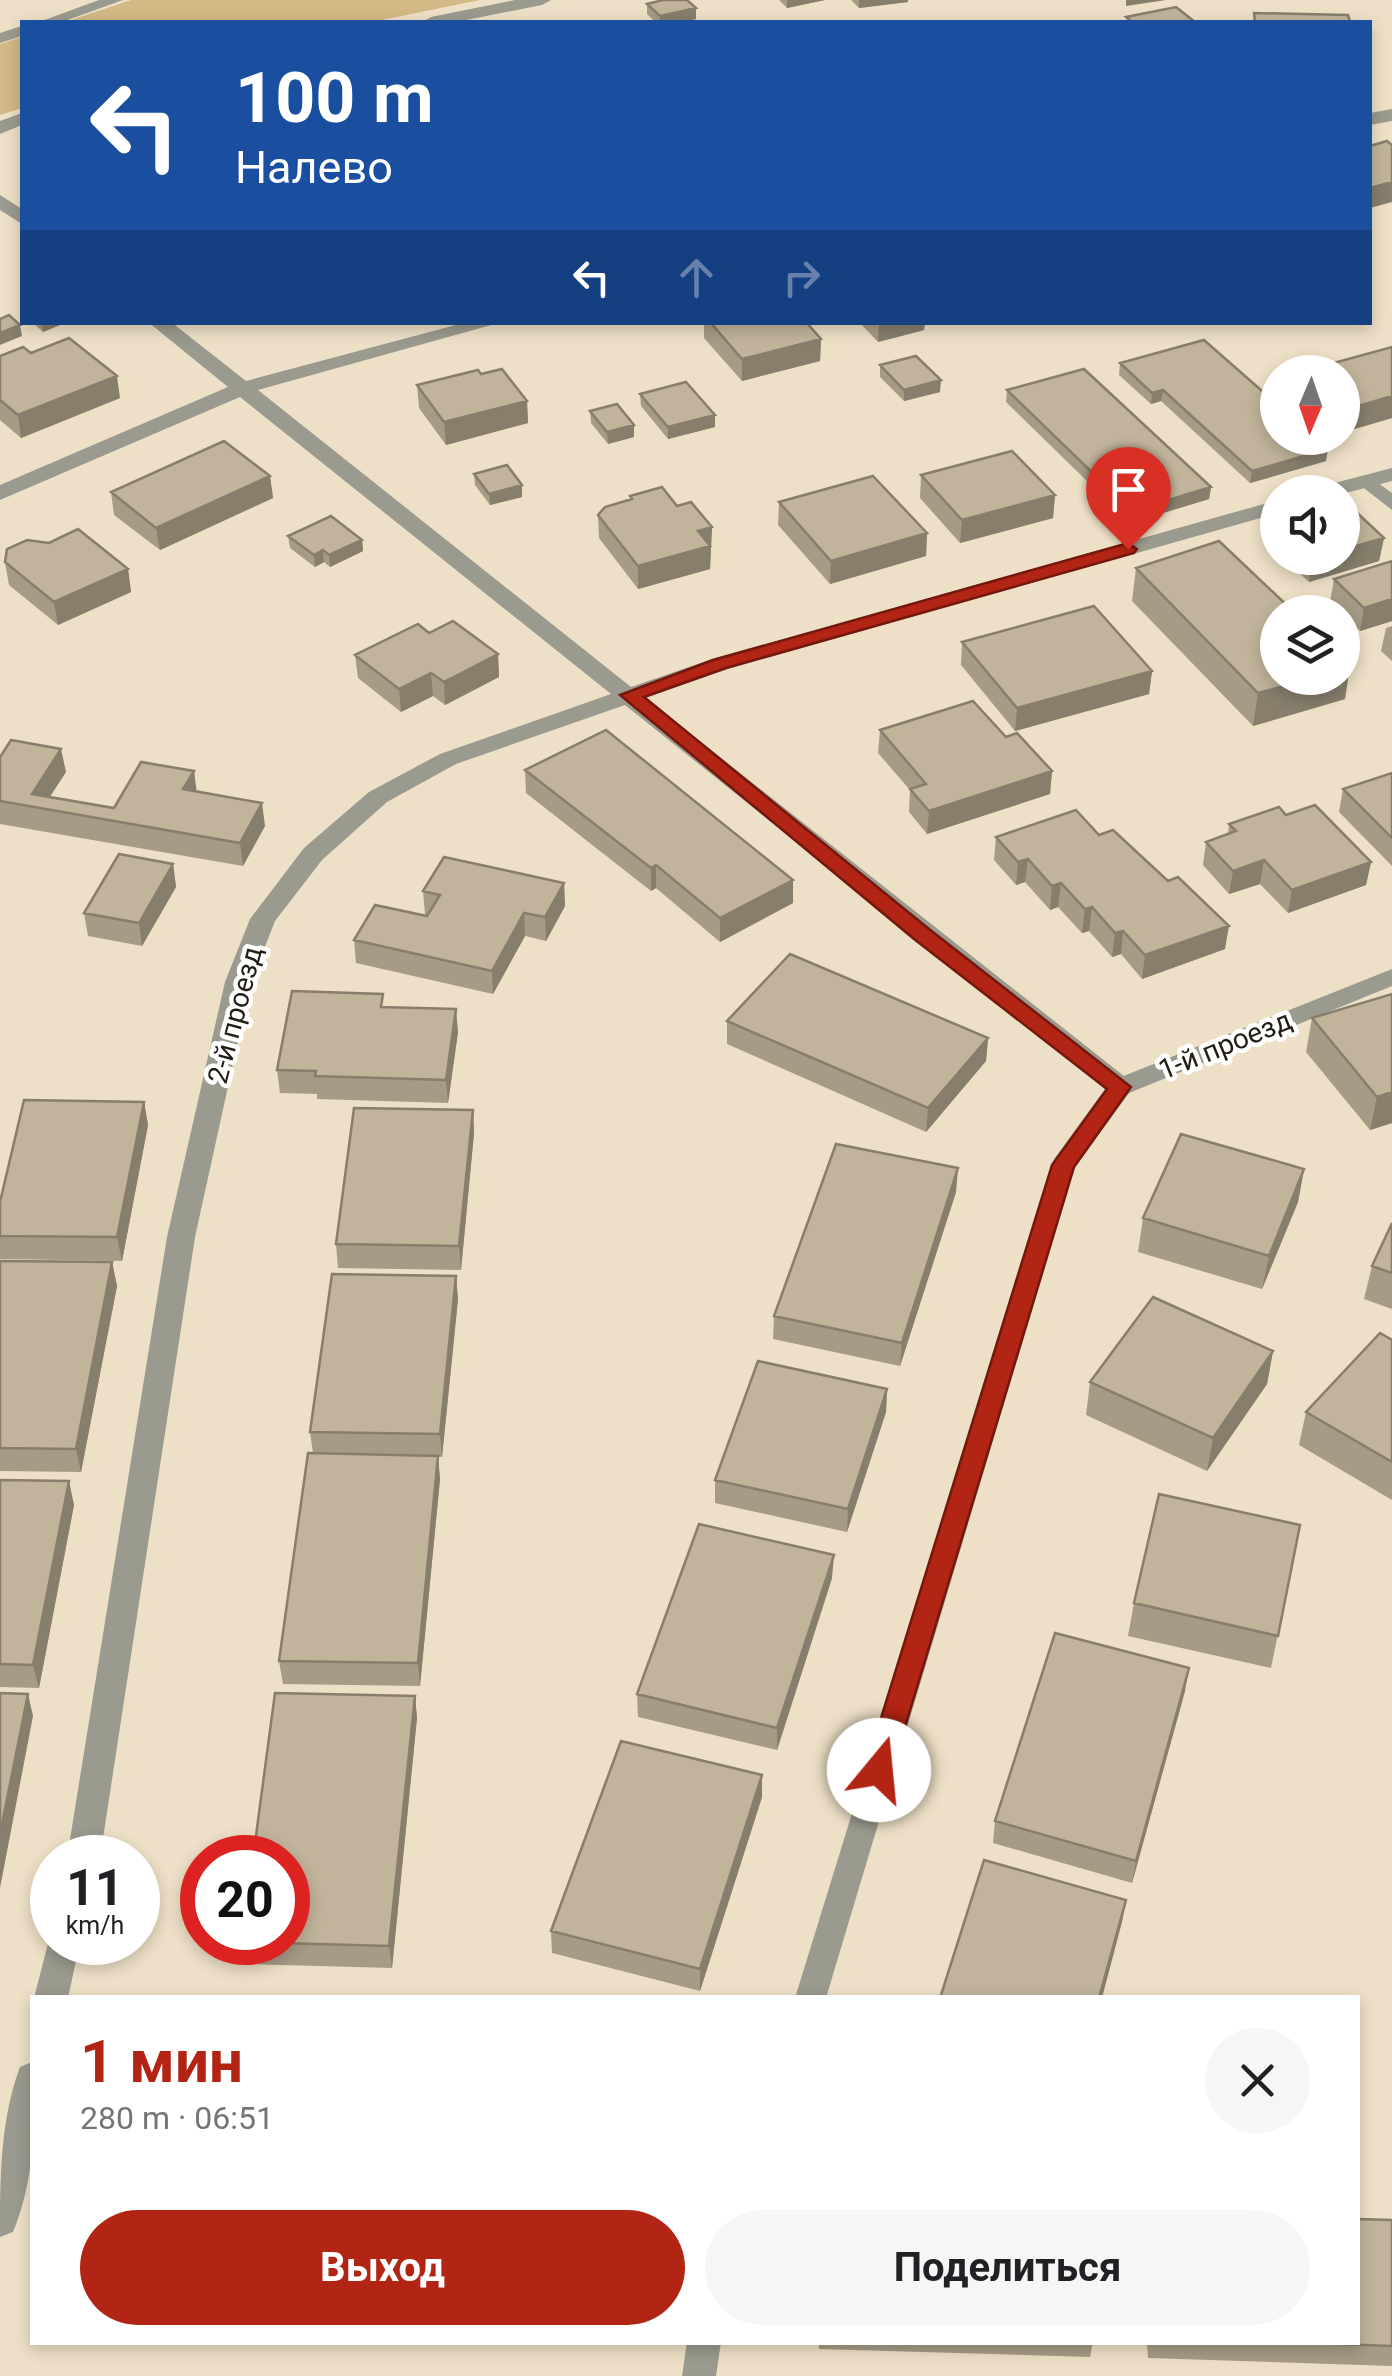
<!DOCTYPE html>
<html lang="ru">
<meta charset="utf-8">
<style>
:root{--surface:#fff;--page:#f6f6f6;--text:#202124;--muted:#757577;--accent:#b22413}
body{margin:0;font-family:Roboto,sans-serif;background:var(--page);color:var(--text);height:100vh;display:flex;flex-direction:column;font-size:38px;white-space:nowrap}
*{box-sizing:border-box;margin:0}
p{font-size:32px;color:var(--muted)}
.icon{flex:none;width:55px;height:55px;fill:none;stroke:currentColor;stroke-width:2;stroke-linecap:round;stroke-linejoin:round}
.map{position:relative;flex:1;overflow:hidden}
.side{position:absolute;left:30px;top:1995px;width:1330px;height:350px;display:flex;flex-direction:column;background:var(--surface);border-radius:0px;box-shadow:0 5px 15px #0003}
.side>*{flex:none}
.banner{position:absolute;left:20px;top:20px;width:1352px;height:305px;border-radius:0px;box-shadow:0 5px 15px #0003;background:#1a4fa0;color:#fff;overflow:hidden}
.needle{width:65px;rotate:182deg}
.tools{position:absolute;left:1260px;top:355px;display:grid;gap:20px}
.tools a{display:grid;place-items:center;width:100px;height:100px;border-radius:50%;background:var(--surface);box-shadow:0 5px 15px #0003;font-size:50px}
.speed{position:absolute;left:30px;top:1835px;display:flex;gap:20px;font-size:50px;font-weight:700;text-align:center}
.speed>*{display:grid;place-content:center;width:130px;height:130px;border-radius:50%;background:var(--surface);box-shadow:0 5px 15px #0003;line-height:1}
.speed small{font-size:25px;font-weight:400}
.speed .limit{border:15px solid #d22;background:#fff;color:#111}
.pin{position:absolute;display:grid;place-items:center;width:85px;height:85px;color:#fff;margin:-102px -42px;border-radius:50% 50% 50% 0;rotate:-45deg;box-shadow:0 0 10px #0007}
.pin .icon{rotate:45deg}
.me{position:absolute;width:110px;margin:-55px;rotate:17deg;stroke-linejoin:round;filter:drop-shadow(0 0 8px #0008)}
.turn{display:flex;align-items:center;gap:35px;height:210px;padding:0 50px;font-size:45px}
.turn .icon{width:130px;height:130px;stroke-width:2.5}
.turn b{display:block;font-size:70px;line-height:85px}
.lanes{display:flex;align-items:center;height:95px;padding:0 50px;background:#0003;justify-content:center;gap:50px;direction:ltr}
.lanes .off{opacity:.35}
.round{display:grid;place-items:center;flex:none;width:105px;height:105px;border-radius:52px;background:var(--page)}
.headline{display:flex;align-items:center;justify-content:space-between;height:170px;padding:0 50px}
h1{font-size:60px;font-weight:700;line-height:75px;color:var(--accent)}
.primary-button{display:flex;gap:20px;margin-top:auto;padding:20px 50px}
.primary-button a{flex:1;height:115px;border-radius:60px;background:var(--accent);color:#fff;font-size:40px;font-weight:700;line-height:115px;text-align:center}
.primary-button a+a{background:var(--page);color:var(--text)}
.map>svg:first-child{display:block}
</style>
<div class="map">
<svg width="1392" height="2376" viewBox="0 0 1392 2376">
<rect width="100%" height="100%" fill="#eee0c6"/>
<path fill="#d3b986" d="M131 0H480L372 22H65Z
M22 37V108L0 115V44Z"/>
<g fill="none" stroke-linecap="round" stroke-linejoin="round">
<path fill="#9a9a8e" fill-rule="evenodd" d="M99 0H123L62 22H39Z
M22 26V36L0 43V33Z
M1367 475 1392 493V510L1360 485V477Z
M1392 969V986L1129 1093 1075 1167 826 1998H795L1054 1159 1111 1081Z
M687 2342H721L716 2376H682Z"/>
<path fill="#9a9a8e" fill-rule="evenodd" d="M515 0H551L542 5 456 22H422L431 17Z
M1392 109V121L1370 125V113Z
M22 113V125L0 134V121Z
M0 195 22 209V224L0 210Z
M148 322H171L246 381 467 322H502L258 390 631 687 712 659 1278 500V513L728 669 645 698 1129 1080 1133 1087 1129 1094H1111L625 705 456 764 387 802 322 860 275 921 251 982 195 1237 100 1858H67L167 1237 225 982 250 919 304 848 369 792 440 754 611 694 240 397 0 500V485L228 387Z
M1392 468V481L1342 494 1316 492 1319 487Z
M51 1932 52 1942H80L68 1998H34Z
M32 2062C36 2117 35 2180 13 2232L0 2237C0 2180 0 2120 20 2067Z"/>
</g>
<path fill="#a69b85" d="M779 0H825L787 8Z
M851 0H908V2L859 8Z
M647 4 696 19 682 22H655L647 14Z
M32 322H67L43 332Z
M704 322H806L821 339 820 361 742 381 704 338Z
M859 322H925L924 330 878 342Z
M1392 347V418L1351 430 1342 422V372H1311L1312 369Z
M31 353 120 398 21 438 0 420V356Z
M1120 363 1326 461 1250 483 1161 401 1151 404 1119 375Z
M880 365 940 392 904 401 880 377Z
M481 374 527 401 528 423 446 445 419 408 417 385Z
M1007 390 1211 487 1209 499 1130 523 1006 402Z
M640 394 715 415V427L668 439 641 406Z
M590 411 634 425V437L608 444 591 423Z
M474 474 522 485V497L490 505 475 485Z
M921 475 1055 495 1053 518 960 543 920 498Z
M270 476 273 498 160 550 114 515 111 492Z
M630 496 677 506 712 527 710 569 638 589 599 538 598 515 630 500Z
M779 502 927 533 926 556 830 584 778 525Z
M288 536 362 540 363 551 330 567 324 562 315 567 290 548Z
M1384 538 1379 561 1309 582 1283 558H1342Z
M49 543 128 569 131 592 58 625 9 585 5 562Z
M1392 561V621L1360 631 1330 602 1334 579Z
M1136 568 1345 699 1253 726 1132 601Z
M1392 626V661L1381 651 1386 628Z
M429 633 498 654 499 677 445 705 433 696 401 712 358 678 355 655Z
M962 642 1152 671 1149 694 1015 731 961 665Z
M880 730 1006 737 1052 771 1050 794 927 834 909 812 910 790 878 753Z
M0 757 66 772 49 797 114 808 194 771 196 791 265 826 243 866 0 824Z
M525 770 793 903 720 942 656 888 651 891 526 793Z
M1392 773V866L1339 812 1343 789Z
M1286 815 1371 862 1366 885 1288 913 1260 884 1229 894 1203 865 1206 842 1228 834 1229 824Z
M1099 835 1225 949 1142 979 1121 954 1112 957 1089 931 1082 933 1058 907 1050 910 1025 882 1016 885 994 860 996 837Z
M173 864 176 887 142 946 88 936 84 913Z
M564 883 565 906 546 941 525 936 493 994 356 963 354 940 427 916 425 914 423 891Z
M1392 994V1123L1370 1130 1306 1052 1312 1018Z
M384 1007 458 1032 448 1103 317 1099V1094L280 1093 277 1070Z
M727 1021 988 1038 986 1061 926 1132 727 1044Z
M144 1102 148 1125 122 1261 0 1259V1202Z
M473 1110 474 1133 461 1270 338 1268 336 1244Z
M1304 1169 1298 1202 1262 1289 1138 1252 1143 1218Z
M956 1192 900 1366 773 1339 774 1316Z
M1392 1223V1309L1364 1299 1372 1266Z
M0 1261 112 1262 117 1286 81 1472 0 1471Z
M456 1276 458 1299 442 1457H438L440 1479 420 1686 283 1684 279 1661 313 1453 310 1432Z
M1392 1340V1500L1299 1445 1306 1412Z
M1273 1351 1267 1384 1207 1471 1086 1415 1090 1382Z
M887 1389 886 1412 847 1532 715 1503V1480Z
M0 1480 74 1505 39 1688 0 1687Z
M1300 1525 1271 1668 1128 1636 1134 1603Z
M832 1578 777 1750 638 1717 637 1694Z
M1185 1691 1132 1883 993 1843 995 1821Z
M415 1696 417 1718 392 1968 245 1964 241 1942Z
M762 1797 700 1991 552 1953 551 1931Z
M1392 2220V2366L1148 2358 1147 2342H1358Z
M819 2342H1093L1090 2357 819 2349Z"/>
<path fill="#877e6c" d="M787 0H825L787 8Z
M859 0H908V2L859 8Z
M1126 0H1166L1126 6Z
M696 8V19L682 22H660V16Z
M1392 182V202L1370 208V188Z
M42 322H67L43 332Z
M879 322H925L924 330 878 342Z
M20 325 22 336 0 345V333Z
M821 339 820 361 742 381V359Z
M117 376 120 398 21 438 18 415Z
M941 380 940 392 904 401V390Z
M1163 390 1161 401 1151 404 1152 393Z
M1392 396V418L1351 430 1355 407Z
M527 401 528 423 446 445 444 422Z
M715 415V427L668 439V427Z
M634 425V437L608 444 607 432Z
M1328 449 1326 461 1250 483 1252 471Z
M270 476 273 498 160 550 156 528Z
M522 485V497L490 505 489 494Z
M1211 487 1209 499 1130 523 1132 511Z
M1055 495 1053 518 960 543 962 520Z
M712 527 710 569 638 589V566L698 531Z
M927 533 926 556 830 584 831 561Z
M1384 538 1379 561 1309 582 1313 559 1318 558H1342V550Z
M362 540 363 551 330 567 329 555Z
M323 550 324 562 315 567 314 555Z
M128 569 131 592 58 625 54 602Z
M1392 599V621L1360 631 1364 608Z
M498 654 499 677 445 705 444 682Z
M1350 667 1345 699 1253 726 1258 693 1313 678H1342V669Z
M1152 671 1149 694 1015 731 1017 708Z
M431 673 433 696 401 712 399 689Z
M61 749 66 772 42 809 32 794Z
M194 771 197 794 183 789Z
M1052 771 1050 794 927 834 929 811Z
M262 803 265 826 243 866 240 843Z
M1028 859 1025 882 1016 885 1018 862Z
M1264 860 1260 884 1229 894 1233 871Z
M1371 862 1366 885 1288 913 1292 890Z
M173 864 176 887 142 946 139 923Z
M656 865V888L651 891V868Z
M793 880V903L720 942V918Z
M564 883 565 906 546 941 545 917Z
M1061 883 1058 907 1050 910 1052 886Z
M1092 907 1089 931 1082 933 1085 909Z
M524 913 525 936 493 994 492 971Z
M1229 926 1225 949 1142 979 1145 955Z
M1123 931 1121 954 1112 957 1115 933Z
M456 1009 458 1032 448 1103 446 1080Z
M988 1038 986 1061 926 1132 928 1108Z
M1392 1092V1123L1370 1130 1377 1097Z
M144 1102 148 1125 122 1261 117 1237Z
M473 1110 474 1133 461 1270 459 1246Z
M958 1168 956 1192 900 1366 902 1343Z
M1304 1169 1298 1202 1262 1289 1269 1256Z
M112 1262 117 1286 81 1472 76 1449Z
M456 1276 458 1299 442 1457 440 1434Z
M1273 1351 1267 1384 1207 1471 1213 1438Z
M887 1389 886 1412 847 1532 848 1509Z
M438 1456 440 1479 420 1686 418 1663Z
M69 1481 74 1505 39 1688 33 1665Z
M834 1555 832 1578 777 1750V1728Z
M1189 1668 1185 1691 1132 1883 1136 1861Z
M28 1694 33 1716 0 1888V1834Z
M415 1696 417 1718 392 1968 389 1946Z
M762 1775V1797L700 1991V1969Z
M1126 1900 1122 1922 1102 1998H1099Z"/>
<path fill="#c1b49b" stroke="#877e6c" stroke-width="2.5" d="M663 0H687L696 8 660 16 647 4Z
M1176 7 1195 22H1132L1126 17Z
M1254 13 1348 15 1350 22H1255Z
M1387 141 1392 145V182L1370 188V146Z
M9 315 20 325 0 333V319Z
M710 322H806L821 339 742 359Z
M69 338 117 376 18 415 0 400V356L23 347 31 353Z
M1204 340 1278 405V438H1315L1328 449 1252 471 1163 390 1152 393 1120 363Z
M1392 347V396L1355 407 1342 397V372H1315L1312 369Z
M916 356 941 380 904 390 880 365Z
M502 369 527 401 444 422 417 385 478 370 481 374Z
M1084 369 1211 487 1132 511 1007 390Z
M686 382 715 415 668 427 640 394Z
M617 404 634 425 607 432 590 411Z
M224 441 270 476 156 528 111 492Z
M1012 451 1055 495 962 520 921 475Z
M507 465 522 485 489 494 474 474Z
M873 476 927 533 831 561 779 502Z
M662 487 677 506 691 502 712 527 698 531 710 546 638 566 598 515 605 507 632 499 630 496Z
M1354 510 1384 538 1342 550V514Z
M331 516 362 540 329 555 323 550 314 555 288 536Z
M78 529 128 569 54 602 5 562 7 549 27 540 49 543Z
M1219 541 1294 612H1278V678H1313L1258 693 1136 568Z
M1392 561V599L1364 608 1334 579Z
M1094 606 1152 671 1017 708 962 642Z
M453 621 498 654 444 682 431 673 399 689 355 655 418 624 429 633Z
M1342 659 1350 667 1342 669Z
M973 701 1006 737 1017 733 1052 771 929 811 910 789 926 784 880 730Z
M606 730 793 880 720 918 656 865 651 868 525 770Z
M11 740 61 749 32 794 114 808 141 762 194 771 183 789 262 803 240 843 0 801V757Z
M1392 773V838L1343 789Z
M1315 805 1371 862 1292 890 1264 860 1233 871 1206 842 1236 831 1229 824 1279 807 1286 815Z
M1076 810 1099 835 1113 830 1168 881 1178 877 1229 926 1145 955 1123 931 1115 933 1092 907 1085 909 1061 883 1052 886 1028 859 1018 862 996 837Z
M119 854 173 864 139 923 84 913Z
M444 857 564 883 545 917 524 913 492 971 354 940 375 905 427 916 440 895 423 891Z
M790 954 988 1038 928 1108 727 1021Z
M292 991 383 994 381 1007 456 1009 446 1080 315 1076 316 1071 277 1070Z
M1392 994V1092L1377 1097 1312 1018Z
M24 1100 144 1102 117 1237 0 1236V1202Z
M354 1108 473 1110 459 1246 336 1244Z
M1181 1134 1304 1169 1269 1256 1143 1218Z
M836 1144 958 1168 902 1343 774 1316Z
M1392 1223V1273L1372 1266Z
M0 1261 112 1262 76 1449 0 1448Z
M332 1274 456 1276 440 1434 310 1432Z
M1153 1297 1273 1351 1213 1438 1090 1382Z
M1380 1333 1392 1340V1462L1306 1412Z
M758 1361 887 1389 848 1509 715 1480Z
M308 1453 438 1456 418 1663 279 1661Z
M0 1480 69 1481 33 1665 0 1664Z
M1159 1494 1300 1525 1278 1636 1134 1603Z
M699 1524 834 1555 777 1728 637 1694Z
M1055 1633 1189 1668 1136 1861 995 1821Z
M0 1693 28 1694 0 1834Z
M275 1693 415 1696 389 1946 244 1942H288V1858H253Z
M621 1741 762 1775 700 1969 551 1931Z
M984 1860 1126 1900 1099 1998H940Z
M1358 2219 1392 2220V2346L1285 2342H1358Z"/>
<path fill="#b22413" stroke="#74170c" stroke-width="2.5" d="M1128 543 1137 549 1134 553 726 668 644 697 929 929 1131 1087 1074 1167 892 1770 888 1778 879 1782 869 1778 865 1770 1052 1165 1107 1089 914 939 620 695 713 660Z"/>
<g text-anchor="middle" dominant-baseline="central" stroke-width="9" stroke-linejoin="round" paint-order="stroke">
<g font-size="28" fill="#231e14" stroke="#fff">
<text transform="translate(235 1015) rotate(-75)">2-й проезд</text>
<text transform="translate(1225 1045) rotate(-22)">1-й проезд</text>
</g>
</g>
</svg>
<div class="tools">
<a><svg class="needle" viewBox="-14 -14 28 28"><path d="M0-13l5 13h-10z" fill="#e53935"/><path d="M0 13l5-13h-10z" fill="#757577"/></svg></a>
<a><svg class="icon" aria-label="sound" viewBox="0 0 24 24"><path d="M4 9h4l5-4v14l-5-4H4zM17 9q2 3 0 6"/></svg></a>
<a><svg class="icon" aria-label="layers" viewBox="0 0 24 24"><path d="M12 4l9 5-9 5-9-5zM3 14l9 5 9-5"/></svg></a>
</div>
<div class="speed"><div>11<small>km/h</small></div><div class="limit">20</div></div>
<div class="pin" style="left:1128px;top:549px;background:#d93025"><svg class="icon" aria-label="arrive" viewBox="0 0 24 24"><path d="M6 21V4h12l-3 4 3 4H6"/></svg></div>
<svg class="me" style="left:879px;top:1770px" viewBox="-20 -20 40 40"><circle r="19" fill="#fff"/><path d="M0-13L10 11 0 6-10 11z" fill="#b22413"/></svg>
<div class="banner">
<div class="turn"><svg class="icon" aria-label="left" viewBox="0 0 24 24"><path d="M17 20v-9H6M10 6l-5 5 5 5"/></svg><div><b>100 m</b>Налево</div></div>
<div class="lanes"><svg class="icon" aria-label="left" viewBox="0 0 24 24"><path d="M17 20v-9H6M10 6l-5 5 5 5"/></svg><svg class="icon off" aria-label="ahead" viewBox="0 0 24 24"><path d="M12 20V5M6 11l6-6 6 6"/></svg><svg class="icon off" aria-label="right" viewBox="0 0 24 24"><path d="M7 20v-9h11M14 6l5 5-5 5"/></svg></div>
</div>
<section class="side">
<div class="headline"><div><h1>1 мин</h1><p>280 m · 06:51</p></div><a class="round"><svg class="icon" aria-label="close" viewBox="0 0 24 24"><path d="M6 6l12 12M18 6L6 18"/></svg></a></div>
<div class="primary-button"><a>Выход</a><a>Поделиться</a></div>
</section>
</div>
